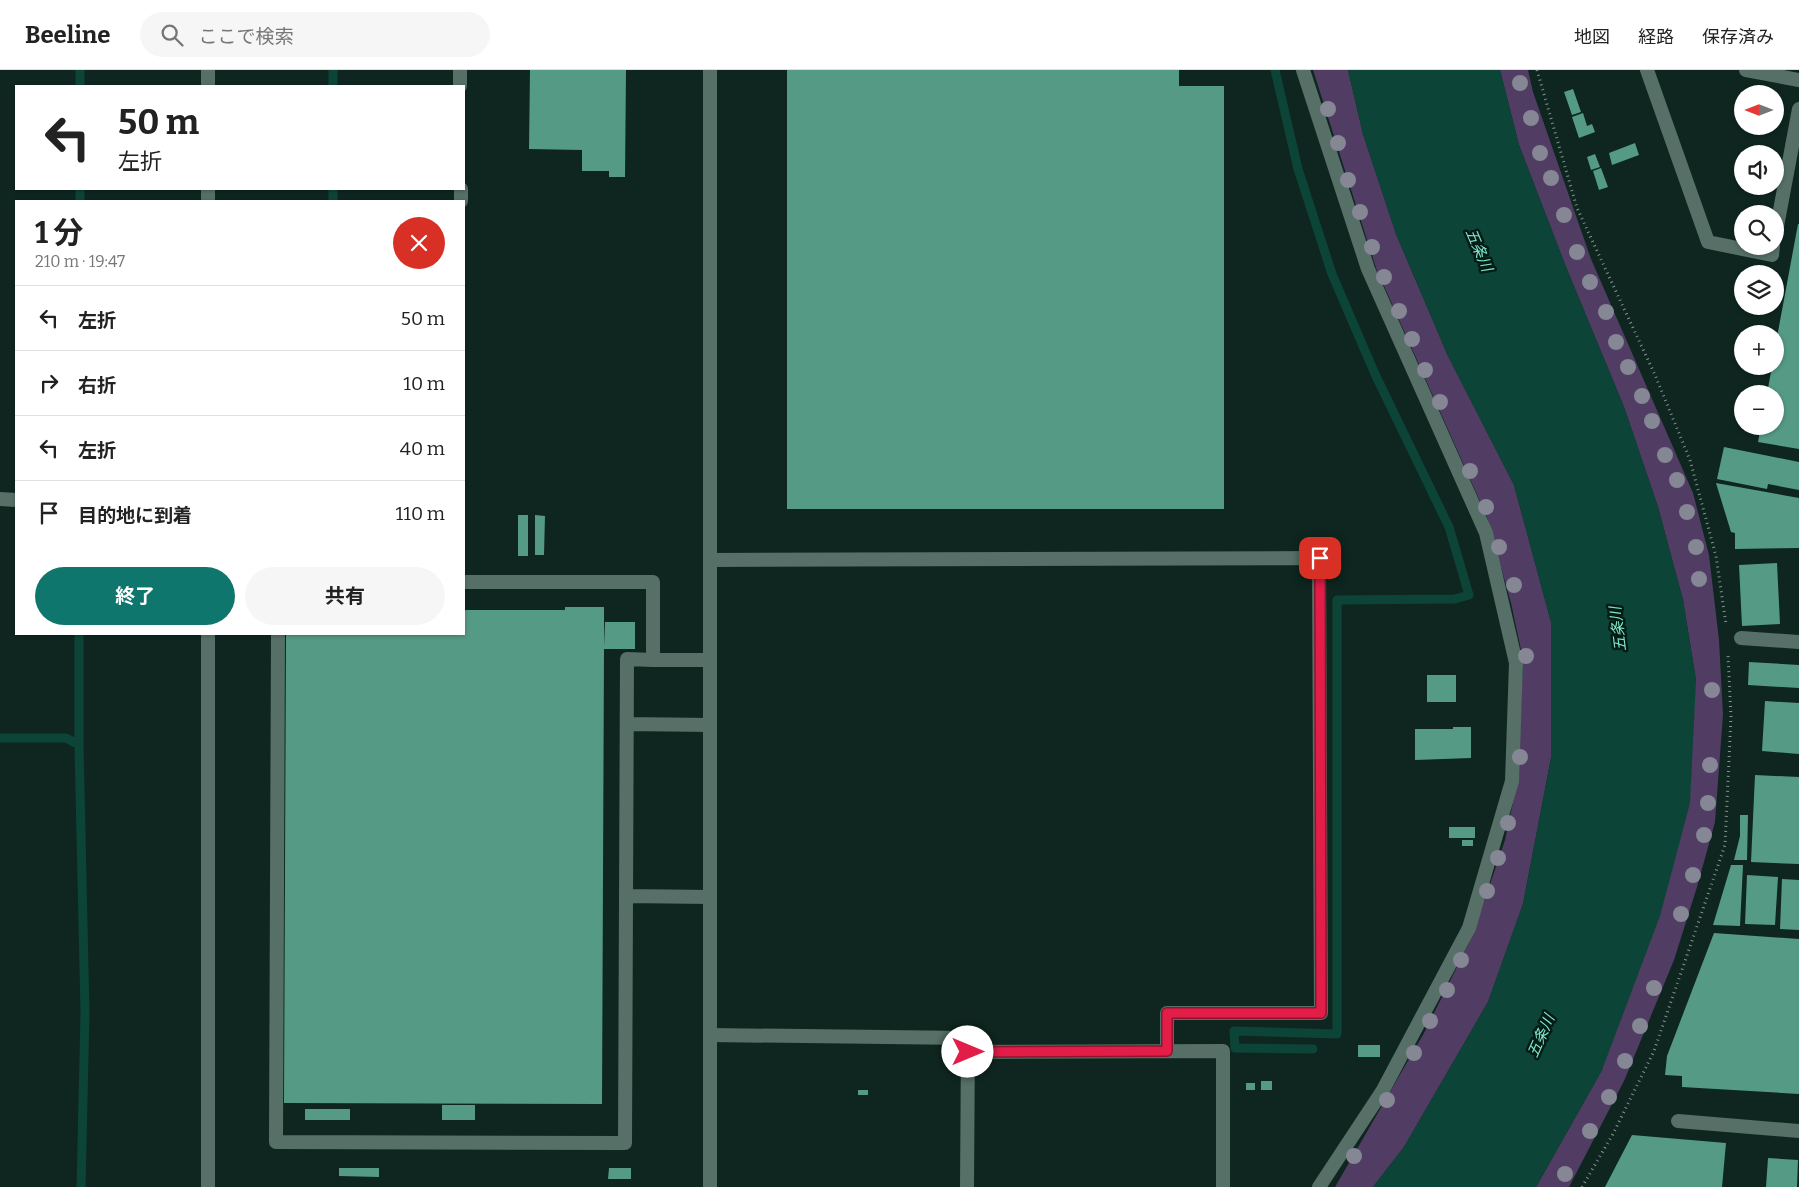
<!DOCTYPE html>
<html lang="ja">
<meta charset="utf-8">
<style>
:root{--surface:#fff;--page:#f6f6f6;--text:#222;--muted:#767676;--line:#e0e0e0;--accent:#0f766e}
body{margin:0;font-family:Bitter,"Noto Sans JP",serif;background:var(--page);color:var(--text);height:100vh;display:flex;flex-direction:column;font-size:19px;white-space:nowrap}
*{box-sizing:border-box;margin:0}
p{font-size:16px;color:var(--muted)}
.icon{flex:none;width:28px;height:28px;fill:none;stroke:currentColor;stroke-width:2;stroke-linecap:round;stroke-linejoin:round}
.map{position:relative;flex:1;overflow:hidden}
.drawer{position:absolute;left:15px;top:130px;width:450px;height:435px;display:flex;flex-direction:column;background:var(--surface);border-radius:0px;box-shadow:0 1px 4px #0004}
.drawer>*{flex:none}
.banner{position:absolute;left:15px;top:15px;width:450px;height:105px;border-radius:0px;box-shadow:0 1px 4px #0004;background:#fff;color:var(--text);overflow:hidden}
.needle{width:32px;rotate:270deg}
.fabs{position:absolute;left:1734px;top:15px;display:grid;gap:10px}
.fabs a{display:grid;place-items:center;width:50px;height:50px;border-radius:50%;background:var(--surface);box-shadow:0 1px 4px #0004;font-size:25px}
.pin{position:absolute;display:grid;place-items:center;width:42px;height:42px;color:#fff;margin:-21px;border-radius:10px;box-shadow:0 2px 8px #0006}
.me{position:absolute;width:55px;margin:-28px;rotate:90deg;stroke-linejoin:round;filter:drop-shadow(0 0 4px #0008)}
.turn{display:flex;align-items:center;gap:18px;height:105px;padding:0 20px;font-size:22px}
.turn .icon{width:65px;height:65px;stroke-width:2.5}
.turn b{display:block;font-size:35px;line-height:42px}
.round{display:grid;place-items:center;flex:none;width:52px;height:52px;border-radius:26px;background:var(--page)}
.summary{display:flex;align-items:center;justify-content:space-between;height:85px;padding:0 20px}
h1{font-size:30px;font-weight:700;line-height:38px}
.primary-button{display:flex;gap:10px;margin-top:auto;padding:10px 20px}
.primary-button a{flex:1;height:58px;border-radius:30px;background:var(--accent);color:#fff;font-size:20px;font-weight:700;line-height:58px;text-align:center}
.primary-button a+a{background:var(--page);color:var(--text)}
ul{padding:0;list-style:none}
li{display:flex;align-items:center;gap:15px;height:65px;padding:0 20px;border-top:1px solid var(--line)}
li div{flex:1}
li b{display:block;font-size:19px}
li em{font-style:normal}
header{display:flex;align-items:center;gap:30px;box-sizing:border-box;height:70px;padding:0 25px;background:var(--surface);border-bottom:1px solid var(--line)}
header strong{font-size:24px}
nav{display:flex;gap:28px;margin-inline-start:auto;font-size:18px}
.search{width:350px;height:45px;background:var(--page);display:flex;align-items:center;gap:12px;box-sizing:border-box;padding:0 18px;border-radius:28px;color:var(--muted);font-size:19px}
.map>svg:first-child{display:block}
</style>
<header>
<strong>Beeline</strong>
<div class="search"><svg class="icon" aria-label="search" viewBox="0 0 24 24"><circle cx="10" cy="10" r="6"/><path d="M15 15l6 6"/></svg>ここで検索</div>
<nav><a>地図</a><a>経路</a><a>保存済み</a></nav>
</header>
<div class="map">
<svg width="1799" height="1117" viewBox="0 0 1799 1117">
<rect width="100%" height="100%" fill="#0e261f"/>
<path fill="#513c63" d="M1313 0H1348L1363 64 1396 164 1448 286 1514 415 1551 552V688L1523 834 1488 932 1404 1077 1373 1117H1335L1424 963 1472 867 1505 770 1518 709 1523 589 1511 533 1487 447 1376 198Z
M1500 0H1528L1533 22 1591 189 1693 423 1709 485 1719 570 1723 645 1715 752 1697 817 1674 890 1624 1011 1569 1117H1536L1602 1000 1696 610 1683 530 1658 437 1624 337 1566 197 1519 75Z"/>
<path fill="#0c4537" d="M1348 0H1500L1519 75 1566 197 1624 337 1658 437 1683 530 1696 610 1690 733 1660 846 1602 1000 1536 1117H1373L1404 1077 1488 932 1523 834 1551 688V552L1514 415 1448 286 1396 164 1363 64Z"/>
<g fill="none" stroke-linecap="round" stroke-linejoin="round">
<path stroke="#0c4537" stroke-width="9" d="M1275 0 1298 99 1332 204 1375 304 1449 457 1469 525 1455 529 1337 530V964L1234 961 1235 978 1313 979
M80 16V0
M333 16V0
M80 131V119
M333 131V119
M0 668H66L79 675 85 943 81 1117
M79 675V564"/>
</g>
<path fill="#559a85" d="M530 0H626L625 107H609V101H582V80L529 79Z
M787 0H1179V16H1224V439H787Z
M1573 19 1581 42 1572 45 1564 22Z
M1583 43 1587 56 1592 54 1595 62 1579 68 1572 47Z
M1635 73 1639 85 1612 95 1609 83Z
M1595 84 1600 97 1591 100 1587 87Z
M1601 98 1608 117 1599 120 1593 101Z
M1798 154H1799V379L1758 372 1761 356H1775V324H1767L1772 296H1775V278Z
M1724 377 1799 392V420L1768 414 1767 419 1717 409Z
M1716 413 1799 428V478L1735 479V463L1731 462Z
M518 445H528V486H518Z
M535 445 545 446 544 485H535Z
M1777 493 1780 554 1742 556 1739 495Z
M565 537H604V577L605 552H635V579H604L602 1034 284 1033 286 564H464V540H565Z
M1749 592 1799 595V618L1748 615Z
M1427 605H1456V632H1427Z
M1765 631 1799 633V684L1762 681Z
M1453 657H1471V688L1415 690V659H1453Z
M1755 705 1799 707V794L1751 792Z
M1740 745H1748L1747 790H1734L1740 766Z
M1449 757H1475V768H1449Z
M1462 770H1473V776H1462Z
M1731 795H1743L1740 856 1713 855Z
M1747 805 1778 807 1775 855 1745 854Z
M1782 809 1799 810V860L1780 859Z
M1714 863 1799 869V1024L1682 1017V1006L1665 1005 1667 986Z
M1358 975H1380V987H1358Z
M1261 1011H1272V1020H1261Z
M1246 1013H1255V1020H1246Z
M858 1020H868V1025H858Z
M442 1035H475V1050H442Z
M305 1039H350V1050H305Z
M1632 1065 1726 1073 1722 1117H1605Z
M1768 1088 1798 1090 1797 1117H1766Z
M339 1098H379V1107L339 1106Z
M609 1098H631V1109H608Z"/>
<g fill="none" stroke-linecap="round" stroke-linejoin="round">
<path stroke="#81948e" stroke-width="3" stroke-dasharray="1 4" stroke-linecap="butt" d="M1537 0 1577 138 1655 305 1690 390 1716 486 1726 554
M1582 1117 1613 1064 1654 981 1725 775 1731 647 1728 585"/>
<path stroke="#567067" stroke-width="14" d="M1647 0 1708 172 1772 185 1773 176
M1746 0 1799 10
M1775 167 1799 39
M278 564 276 1072 625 1073 627 589 653 590V512H464
M653 590H710
M627 654 710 655
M626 826 710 827
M1678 1051 1799 1061"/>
<path stroke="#567067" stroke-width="14" d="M208 0V16
M460 0V16
M1303 0 1368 199 1486 463 1516 593 1512 711 1469 858 1383 1020 1319 1117
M208 119V131
M461 119V131
M0 429 16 430
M710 490 1319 488 1321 943H1167V981
M208 564V1117
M1741 568 1799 572
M710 965 968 968 967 1117
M968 982 1223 981V1117"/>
<path stroke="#567067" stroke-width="14" d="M710 0V1117"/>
</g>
<g fill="#858795">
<circle cx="1520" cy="13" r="8"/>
<circle cx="1328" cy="39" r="8"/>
<circle cx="1531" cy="48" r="8"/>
<circle cx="1338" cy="73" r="8"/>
<circle cx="1540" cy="83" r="8"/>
<circle cx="1551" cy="108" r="8"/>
<circle cx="1348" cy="110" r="8"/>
<circle cx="1360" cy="142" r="8"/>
<circle cx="1564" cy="145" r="8"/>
<circle cx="1372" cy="177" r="8"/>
<circle cx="1577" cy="182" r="8"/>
<circle cx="1384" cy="207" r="8"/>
<circle cx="1590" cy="212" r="8"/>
<circle cx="1399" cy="241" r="8"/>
<circle cx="1606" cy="242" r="8"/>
<circle cx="1412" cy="269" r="8"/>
<circle cx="1616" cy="272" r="8"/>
<circle cx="1628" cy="297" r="8"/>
<circle cx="1425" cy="300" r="8"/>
<circle cx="1642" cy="326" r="8"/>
<circle cx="1440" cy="332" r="8"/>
<circle cx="1652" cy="351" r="8"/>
<circle cx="1665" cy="385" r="8"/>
<circle cx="1470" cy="401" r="8"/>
<circle cx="1677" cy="410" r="8"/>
<circle cx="1486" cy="437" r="8"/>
<circle cx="1687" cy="442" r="8"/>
<circle cx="1499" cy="477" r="8"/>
<circle cx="1696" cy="477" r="8"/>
<circle cx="1699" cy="509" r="8"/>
<circle cx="1514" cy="515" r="8"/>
<circle cx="1526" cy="586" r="8"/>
<circle cx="1712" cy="620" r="8"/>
<circle cx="1520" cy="687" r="8"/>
<circle cx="1710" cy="695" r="8"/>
<circle cx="1708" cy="733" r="8"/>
<circle cx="1508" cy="753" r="8"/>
<circle cx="1704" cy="765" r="8"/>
<circle cx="1498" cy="788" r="8"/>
<circle cx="1693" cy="805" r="8"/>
<circle cx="1487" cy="821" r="8"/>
<circle cx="1681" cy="844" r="8"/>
<circle cx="1461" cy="890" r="8"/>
<circle cx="1654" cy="918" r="8"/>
<circle cx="1447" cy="920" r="8"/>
<circle cx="1430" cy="951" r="8"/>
<circle cx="1640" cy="956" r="8"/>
<circle cx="1414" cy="983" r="8"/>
<circle cx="1625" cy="991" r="8"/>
<circle cx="1609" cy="1027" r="8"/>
<circle cx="1387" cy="1030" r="8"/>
<circle cx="1590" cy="1061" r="8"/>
<circle cx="1354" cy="1086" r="8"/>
<circle cx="1565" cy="1104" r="8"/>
</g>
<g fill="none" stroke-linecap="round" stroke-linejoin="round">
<g stroke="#92132f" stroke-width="12">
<path id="route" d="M968 982 1167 981V943H1321L1320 488"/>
</g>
<use href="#route" stroke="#e11d48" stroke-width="9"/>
</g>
<g text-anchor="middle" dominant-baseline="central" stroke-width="5" stroke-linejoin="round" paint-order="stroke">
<g font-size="15" font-style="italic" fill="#7fe7c8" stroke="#051c16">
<text transform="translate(1479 180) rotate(67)">五条川</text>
<text transform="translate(1618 559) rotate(-97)">五条川</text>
<text transform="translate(1541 966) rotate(-66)">五条川</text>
</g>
</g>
</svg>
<div class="fabs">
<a><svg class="needle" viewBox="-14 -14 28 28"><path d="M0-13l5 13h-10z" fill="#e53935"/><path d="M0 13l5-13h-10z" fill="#767676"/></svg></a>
<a><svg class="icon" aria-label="sound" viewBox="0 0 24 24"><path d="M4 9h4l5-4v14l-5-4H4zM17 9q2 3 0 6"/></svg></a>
<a><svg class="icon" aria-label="search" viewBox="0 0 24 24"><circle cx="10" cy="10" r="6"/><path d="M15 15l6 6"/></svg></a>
<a><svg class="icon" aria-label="layers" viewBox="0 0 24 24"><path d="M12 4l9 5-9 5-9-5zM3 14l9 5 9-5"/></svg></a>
<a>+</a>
<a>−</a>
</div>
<div class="pin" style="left:1320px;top:488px;background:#d93025"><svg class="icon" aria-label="arrive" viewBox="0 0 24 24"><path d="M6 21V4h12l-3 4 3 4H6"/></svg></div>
<svg class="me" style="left:968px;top:982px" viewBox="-20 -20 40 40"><circle r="19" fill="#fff"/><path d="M0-13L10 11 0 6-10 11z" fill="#e11d48"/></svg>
<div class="banner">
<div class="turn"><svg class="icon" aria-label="left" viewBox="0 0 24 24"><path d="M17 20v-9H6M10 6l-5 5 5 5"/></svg><div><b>50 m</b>左折</div></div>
</div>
<section class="drawer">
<div class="summary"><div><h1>1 分</h1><p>210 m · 19:47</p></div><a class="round" style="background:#d93025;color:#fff"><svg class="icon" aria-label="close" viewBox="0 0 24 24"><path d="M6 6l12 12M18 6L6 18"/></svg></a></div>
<ul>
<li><svg class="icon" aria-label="left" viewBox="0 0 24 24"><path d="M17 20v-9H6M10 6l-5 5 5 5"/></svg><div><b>左折</b></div><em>50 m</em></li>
<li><svg class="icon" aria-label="right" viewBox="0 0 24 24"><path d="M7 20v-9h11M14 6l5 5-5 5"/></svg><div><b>右折</b></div><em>10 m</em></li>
<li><svg class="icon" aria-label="left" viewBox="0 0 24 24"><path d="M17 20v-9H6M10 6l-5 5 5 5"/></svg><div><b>左折</b></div><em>40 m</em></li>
<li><svg class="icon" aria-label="arrive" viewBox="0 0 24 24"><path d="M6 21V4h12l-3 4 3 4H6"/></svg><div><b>目的地に到着</b></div><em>110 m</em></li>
</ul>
<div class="primary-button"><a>終了</a><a>共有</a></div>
</section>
</div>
